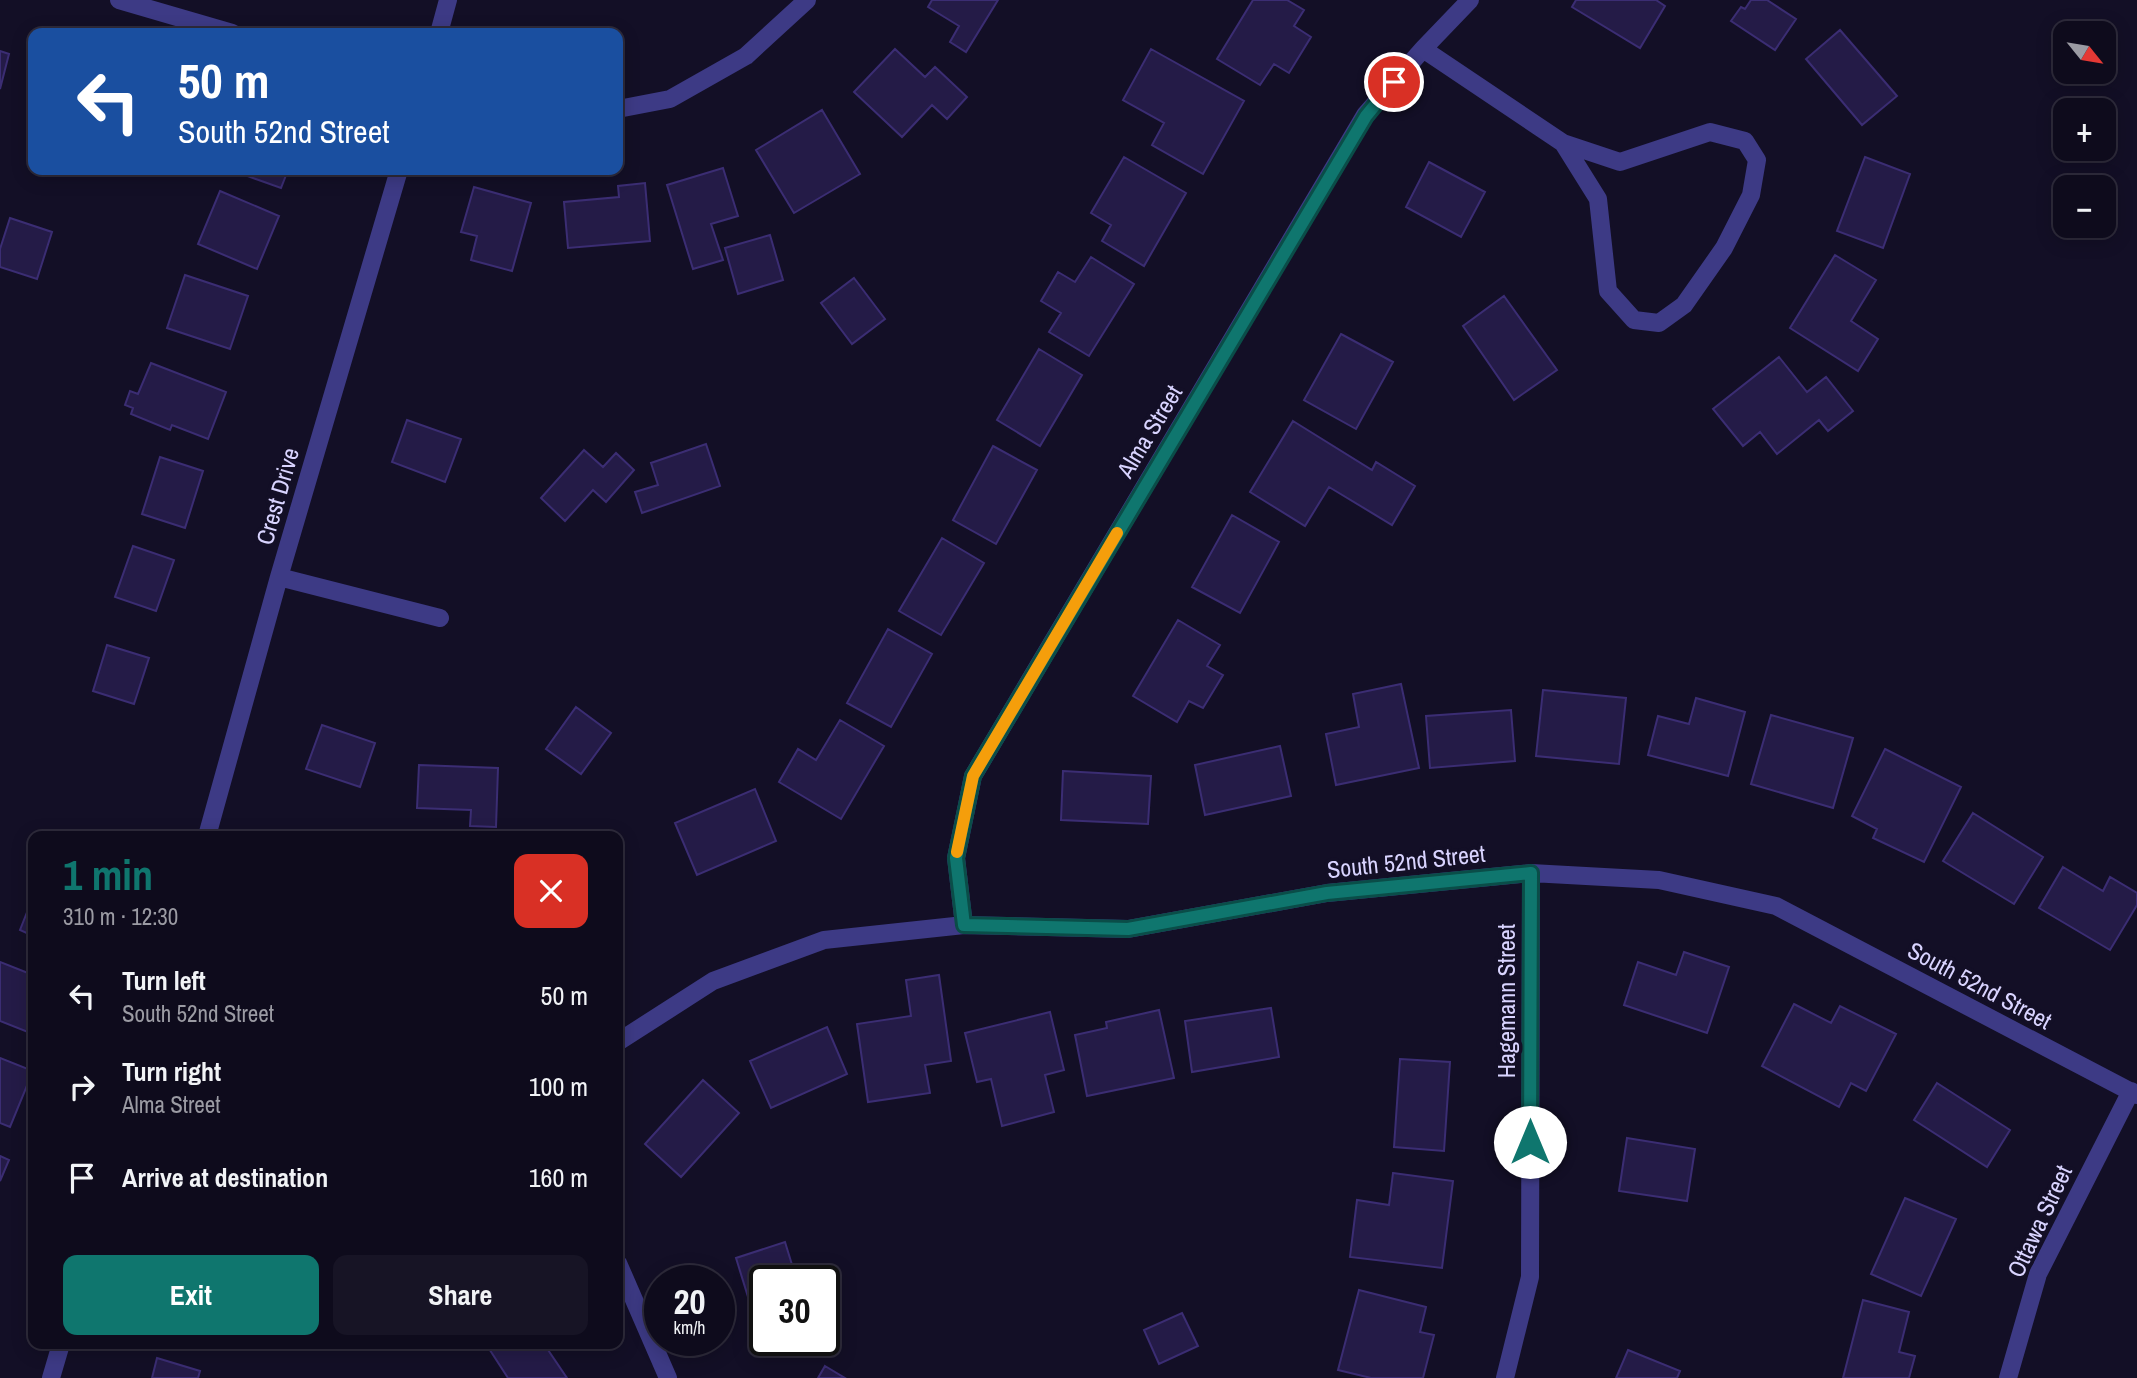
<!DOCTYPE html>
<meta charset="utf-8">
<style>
:root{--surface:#0e0b1c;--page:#171425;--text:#f1f3f6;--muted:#9b9ba3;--line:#2e2b3b;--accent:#0f766e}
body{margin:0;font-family:"Archivo Narrow",sans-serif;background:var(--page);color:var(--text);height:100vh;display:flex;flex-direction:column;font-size:26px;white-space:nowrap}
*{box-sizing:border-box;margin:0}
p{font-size:23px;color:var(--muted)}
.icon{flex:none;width:38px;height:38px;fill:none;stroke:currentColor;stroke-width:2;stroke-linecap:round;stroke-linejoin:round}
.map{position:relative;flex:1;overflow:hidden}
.side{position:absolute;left:28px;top:831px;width:595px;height:518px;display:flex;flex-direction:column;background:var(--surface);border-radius:14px;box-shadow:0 4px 18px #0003,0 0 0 2px var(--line)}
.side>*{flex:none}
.banner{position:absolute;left:28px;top:28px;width:595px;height:147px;border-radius:14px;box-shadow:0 4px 18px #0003,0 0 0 2px var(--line);background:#1a4fa0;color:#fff;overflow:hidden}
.needle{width:46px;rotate:120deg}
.tools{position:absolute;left:2053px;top:21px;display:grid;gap:14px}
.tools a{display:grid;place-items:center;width:63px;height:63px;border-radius:14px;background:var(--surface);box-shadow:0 4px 18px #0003,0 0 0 2px var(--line);font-size:35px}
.speed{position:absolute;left:644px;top:1265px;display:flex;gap:14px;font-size:35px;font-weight:700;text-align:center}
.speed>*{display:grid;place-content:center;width:91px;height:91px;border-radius:50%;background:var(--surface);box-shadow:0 4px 18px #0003,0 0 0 2px var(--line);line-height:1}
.speed small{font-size:18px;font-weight:400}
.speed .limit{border:4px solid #111;border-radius:10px;background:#fff;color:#111}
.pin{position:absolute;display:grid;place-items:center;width:60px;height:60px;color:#fff;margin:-30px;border:4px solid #fff;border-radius:50%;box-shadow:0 2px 7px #0007}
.me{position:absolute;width:77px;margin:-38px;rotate:0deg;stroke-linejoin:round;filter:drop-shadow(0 0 5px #0008)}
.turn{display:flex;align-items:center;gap:24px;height:147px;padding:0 35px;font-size:32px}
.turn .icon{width:91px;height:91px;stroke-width:2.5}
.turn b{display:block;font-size:49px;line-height:60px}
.round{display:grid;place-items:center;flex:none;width:74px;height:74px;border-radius:14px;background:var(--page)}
.headline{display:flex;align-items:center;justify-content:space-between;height:119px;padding:0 35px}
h1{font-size:42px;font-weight:700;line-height:52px;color:var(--accent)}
.cta{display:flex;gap:14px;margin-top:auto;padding:14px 35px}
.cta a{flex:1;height:80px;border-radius:14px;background:var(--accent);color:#fff;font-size:28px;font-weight:700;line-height:80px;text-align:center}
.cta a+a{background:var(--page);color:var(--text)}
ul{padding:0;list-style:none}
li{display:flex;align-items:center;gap:21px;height:91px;padding:0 35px}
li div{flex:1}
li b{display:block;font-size:26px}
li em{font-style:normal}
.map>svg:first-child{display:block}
</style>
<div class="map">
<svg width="2137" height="1378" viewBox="0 0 2137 1378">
<rect width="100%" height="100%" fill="#130f26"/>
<path fill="#241b47" stroke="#3b2d73" stroke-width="2" d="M932 0H998L966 52 950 42 959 26 928 7Z
M1253 0H1287L1304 10 1294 26 1311 37 1289 73 1274 64 1260 85 1217 59Z
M1576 0H1656L1665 6 1640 48 1572 7Z
M1751 0H1767L1796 19 1775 50 1731 21 1741 7 1745 9Z
M1840 30 1897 96 1862 125 1806 59Z
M895 49 925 77 935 67 967 97 947 119 932 105 902 137 854 92Z
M1151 49 1244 101 1203 174 1152 145 1164 123 1123 100Z
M0 51 9 54 0 89Z
M822 110 860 174 794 213 756 150Z
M1124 157 1186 193 1144 266 1102 241 1111 225 1091 213Z
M1865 157 1910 174 1883 248 1837 231Z
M1429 162 1485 192 1461 237 1406 207Z
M723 168 738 216 711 224 723 260 693 269 667 185Z
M240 170H288L281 188 239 173Z
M645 183 650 241 568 248 564 202 619 197 618 186Z
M474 187 531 203 512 271 471 260 477 236 461 232Z
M220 191 279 216 257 269 198 244Z
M10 218 52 232 37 279 0 267V249Z
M770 235 783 280 738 294 725 248Z
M1835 255 1876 280 1851 321 1878 339 1858 371 1790 328Z
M1091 257 1134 284 1089 356 1049 332 1061 313 1041 301 1058 272 1075 282Z
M185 275 248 296 230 349 167 328Z
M854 278 885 319 852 344 821 303Z
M1504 296 1557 370 1514 400 1463 326Z
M1341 334 1393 362 1356 429 1304 400Z
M1039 349 1082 375 1040 446 997 420Z
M1779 357 1807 392 1826 377 1853 411 1828 431 1819 420 1777 454 1760 432 1743 446 1713 409Z
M151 363 226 392 208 439 172 425 170 430 131 414 133 408 125 405 130 391 138 394Z
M407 420 461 439 445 482 392 462Z
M1293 421 1372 470 1376 462 1415 486 1392 525 1329 487 1305 526 1250 492Z
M706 444 720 486 642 513 635 492 658 485 651 463Z
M993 446 1037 470 996 544 953 520Z
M584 450 603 467 616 453 634 470 606 502 593 490 565 521 541 498Z
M160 457 203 471 185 528 142 514Z
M1232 515 1279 542 1240 613 1192 587Z
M942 538 984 563 941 635 899 611Z
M133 546 174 560 156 611 115 597Z
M1178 620 1220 645 1207 666 1223 675 1203 708 1189 701 1177 722 1133 696Z
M888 629 932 654 891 727 847 703Z
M107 645 149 658 134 704 93 691Z
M1401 684 1419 768 1336 785 1326 734 1359 727 1353 694Z
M1543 690 1626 698 1619 764 1536 756Z
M1696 698 1745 712 1728 776 1648 755 1658 716 1689 724Z
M576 707 611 733 581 774 546 749Z
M1511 710 1515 761 1430 768 1426 716Z
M1771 715 1853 738 1833 808 1751 784Z
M840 720 884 746 841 819 779 782 798 749 816 760Z
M322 725 375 743 360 787 306 769Z
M1280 746 1291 796 1205 815 1195 765Z
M1885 749 1961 787 1924 862 1873 838 1877 829 1852 816Z
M419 765 498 768 496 827 470 826 471 810 417 808Z
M1063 771 1151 776 1148 824 1061 820Z
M755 789 776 841 697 875 675 823Z
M1973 813 2043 857 2014 904 1943 861Z
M2063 867 2103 891 2110 877 2137 893V905L2110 950 2039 908Z
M33 897V936L20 930Z
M1684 952 1729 967 1707 1033 1624 1005 1638 962 1676 975Z
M0 962 33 975V1034L0 1021Z
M939 975 951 1061 925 1065 930 1093 868 1102 857 1024 911 1016 906 980Z
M1794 1004 1831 1023 1840 1006 1896 1034 1866 1091 1851 1083 1839 1107 1762 1066Z
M1271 1008 1279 1057 1192 1072 1185 1021Z
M1159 1010 1174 1078 1087 1096 1075 1035 1107 1028 1106 1022Z
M1050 1012 1064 1070 1045 1075 1054 1112 1002 1126 991 1079 977 1082 965 1033Z
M827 1027 847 1074 771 1108 750 1061Z
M0 1058 33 1071 10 1127 0 1123Z
M1400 1059 1450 1062 1444 1151 1394 1147Z
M703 1080 739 1113 681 1177 645 1144Z
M1937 1083 2010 1130 1987 1167 1914 1120Z
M1627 1138 1695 1149 1687 1201 1619 1191Z
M0 1156 9 1160 0 1181Z
M1393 1173 1453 1181 1442 1268 1350 1257 1357 1200 1389 1205Z
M1905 1198 1956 1219 1921 1296 1871 1274Z
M785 1242 797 1281H765V1338L761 1339 736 1258Z
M1359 1290 1426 1307 1420 1332 1434 1335 1423 1378H1371L1338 1370Z
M1863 1300 1909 1312 1899 1352 1915 1356 1909 1378H1843Z
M1182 1313 1198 1346 1159 1364 1144 1330Z
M486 1344H544L567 1378H508Z
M1628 1350 1680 1371 1677 1378H1616Z
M157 1358 200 1371 198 1378H152Z
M825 1366 845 1378H818Z"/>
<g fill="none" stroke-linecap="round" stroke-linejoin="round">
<path stroke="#3d3a85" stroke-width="18" d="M119 0 232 33
M439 33 448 0
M1423 49 1563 143
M618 109 670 99 746 56 807 0
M1710 132 1745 141 1757 160 1751 195 1724 248 1684 305 1659 323 1634 320 1608 291 1598 199 1563 143 1620 162Z
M279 577 440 618
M207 836 279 577 399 170
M964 925 956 858 973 776 1365 115 1423 49 1470 0
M618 1042 713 981 824 940 964 925 1128 929 1327 893 1531 873 1659 880 1776 906 2137 1095
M618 1263 668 1378
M51 1378 61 1344
M1505 1378 1530 1277 1531 873
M2008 1378 2038 1274 2131 1091"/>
</g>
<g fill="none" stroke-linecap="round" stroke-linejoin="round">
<g stroke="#0a4d48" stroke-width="18">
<path id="route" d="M1394 82 1366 116 973 776 956 858 964 925 1128 929 1327 893 1531 873 1530 1142"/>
</g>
<use href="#route" stroke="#0f766e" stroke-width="12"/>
<path stroke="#f59e0b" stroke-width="12" d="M957 852 973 776 1117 533"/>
</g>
<g text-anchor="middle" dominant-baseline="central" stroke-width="7" stroke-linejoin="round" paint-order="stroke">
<g font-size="24" fill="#d9d4ff" stroke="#130f26">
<text transform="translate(1149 431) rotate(-59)">Alma Street</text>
<text transform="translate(277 496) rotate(-74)">Crest Drive</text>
<text transform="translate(1406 861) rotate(-6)">South 52nd Street</text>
<text transform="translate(1980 985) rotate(28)">South 52nd Street</text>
<text transform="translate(1506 1001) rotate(-90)">Hagemann Street</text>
<text transform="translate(2039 1221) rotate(-65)">Ottawa Street</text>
</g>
</g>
</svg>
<div class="tools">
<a><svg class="needle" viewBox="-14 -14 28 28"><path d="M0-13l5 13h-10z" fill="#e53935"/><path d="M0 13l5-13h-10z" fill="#9b9ba3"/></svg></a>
<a>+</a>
<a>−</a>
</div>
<div class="speed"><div>20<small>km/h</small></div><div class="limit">30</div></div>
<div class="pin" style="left:1394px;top:82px;background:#d93025"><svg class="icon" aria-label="arrive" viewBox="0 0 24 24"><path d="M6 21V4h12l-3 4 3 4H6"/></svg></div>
<svg class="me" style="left:1530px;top:1142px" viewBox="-20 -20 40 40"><circle r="19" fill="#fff"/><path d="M0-13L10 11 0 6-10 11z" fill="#0f766e"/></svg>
<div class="banner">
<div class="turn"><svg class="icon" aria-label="left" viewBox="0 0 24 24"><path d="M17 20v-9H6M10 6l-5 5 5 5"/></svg><div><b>50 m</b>South 52nd Street</div></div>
</div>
<section class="side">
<div class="headline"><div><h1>1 min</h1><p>310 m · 12:30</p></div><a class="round" style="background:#d93025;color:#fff"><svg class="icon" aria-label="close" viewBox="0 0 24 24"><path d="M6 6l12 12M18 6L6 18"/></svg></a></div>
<ul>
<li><svg class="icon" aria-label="left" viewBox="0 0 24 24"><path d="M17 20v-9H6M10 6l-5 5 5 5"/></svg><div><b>Turn left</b><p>South 52nd Street</p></div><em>50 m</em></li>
<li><svg class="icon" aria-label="right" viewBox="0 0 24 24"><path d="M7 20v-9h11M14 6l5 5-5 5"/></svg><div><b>Turn right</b><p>Alma Street</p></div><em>100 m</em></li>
<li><svg class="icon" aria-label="arrive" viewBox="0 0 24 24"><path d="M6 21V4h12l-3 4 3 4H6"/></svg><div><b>Arrive at destination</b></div><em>160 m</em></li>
</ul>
<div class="cta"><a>Exit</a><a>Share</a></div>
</section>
</div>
